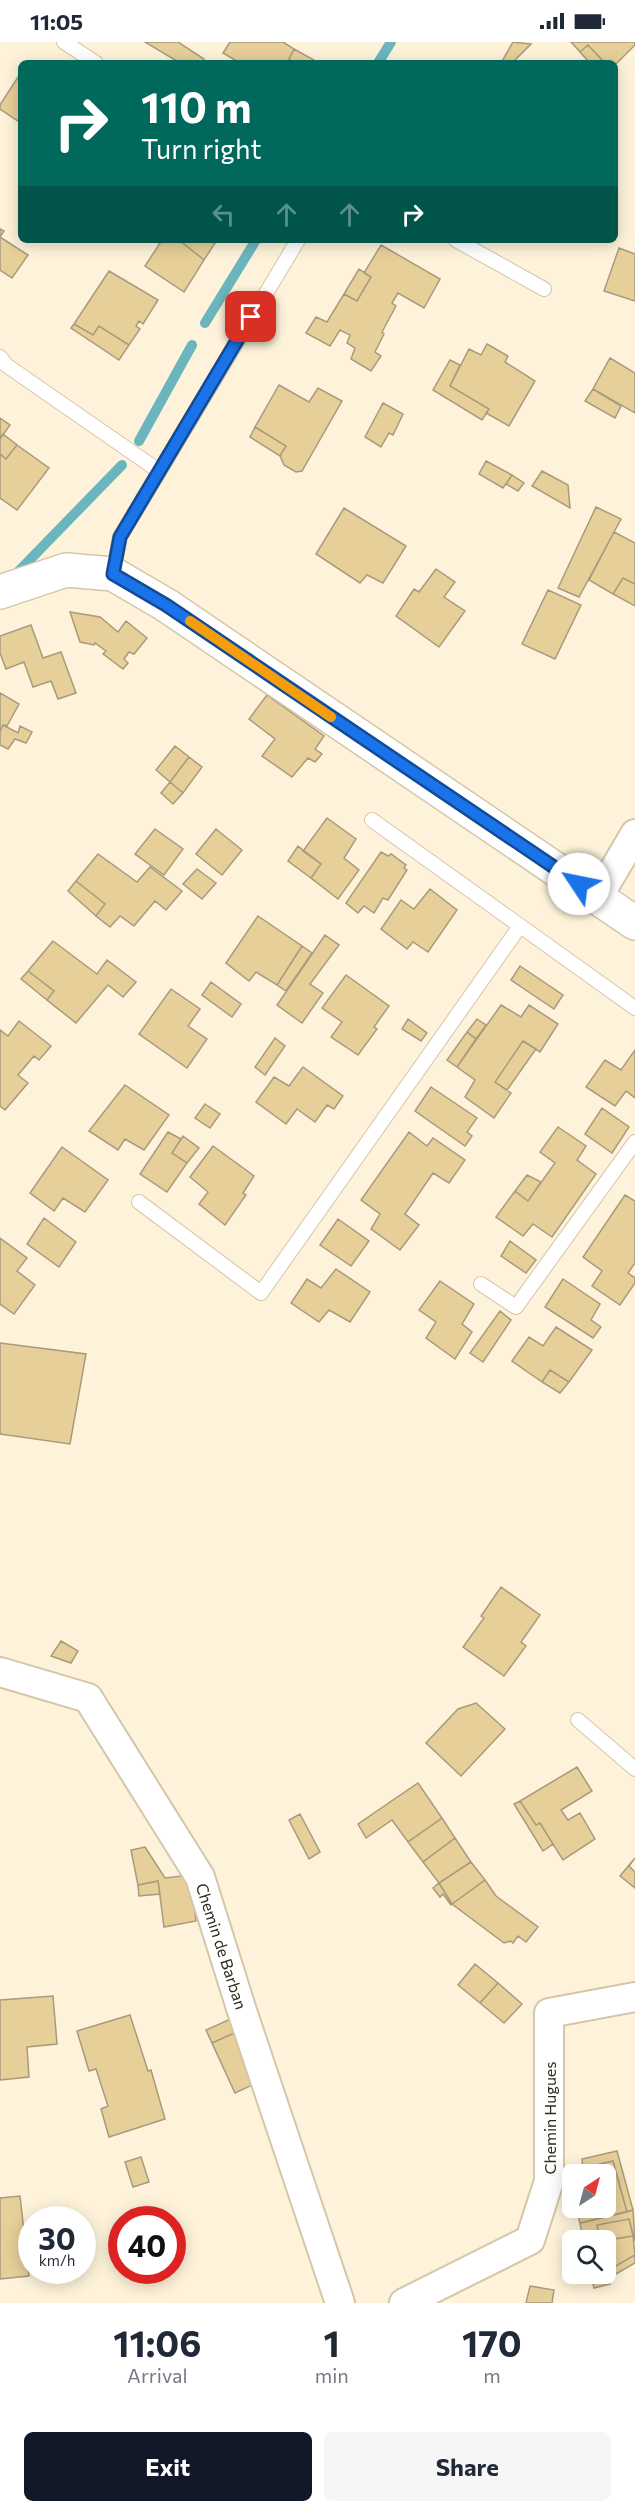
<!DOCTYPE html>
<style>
:root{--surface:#fff;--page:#f6f6f7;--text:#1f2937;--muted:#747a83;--accent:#111827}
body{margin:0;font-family:Commissioner,sans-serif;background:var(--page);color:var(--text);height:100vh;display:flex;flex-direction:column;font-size:22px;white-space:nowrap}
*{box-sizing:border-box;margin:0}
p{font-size:20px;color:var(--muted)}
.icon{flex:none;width:33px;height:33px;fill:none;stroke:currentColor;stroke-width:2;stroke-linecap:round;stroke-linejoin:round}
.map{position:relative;height:2261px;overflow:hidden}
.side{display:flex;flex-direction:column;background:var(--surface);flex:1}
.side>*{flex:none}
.banner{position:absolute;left:18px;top:18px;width:600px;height:183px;border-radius:9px;box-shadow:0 3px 15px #0003;background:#00695c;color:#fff;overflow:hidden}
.needle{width:39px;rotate:36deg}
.tools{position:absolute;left:562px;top:2122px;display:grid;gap:12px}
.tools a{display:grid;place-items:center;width:54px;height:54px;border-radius:9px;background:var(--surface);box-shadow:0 3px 15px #0003;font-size:30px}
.speed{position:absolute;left:18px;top:2164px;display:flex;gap:12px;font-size:30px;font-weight:700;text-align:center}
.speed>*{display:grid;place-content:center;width:78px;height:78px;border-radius:50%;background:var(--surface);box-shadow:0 3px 15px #0003;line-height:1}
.speed small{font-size:15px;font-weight:400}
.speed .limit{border:9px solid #d22;background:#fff;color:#111}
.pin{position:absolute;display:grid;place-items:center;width:51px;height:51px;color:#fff;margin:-26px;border-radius:12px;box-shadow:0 3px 9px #0006}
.me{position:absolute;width:66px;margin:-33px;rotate:304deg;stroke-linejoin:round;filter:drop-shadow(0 0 4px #0008)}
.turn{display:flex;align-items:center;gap:21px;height:126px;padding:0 24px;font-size:27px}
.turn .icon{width:78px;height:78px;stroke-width:2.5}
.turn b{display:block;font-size:42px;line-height:51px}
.lanes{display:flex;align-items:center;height:57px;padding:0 24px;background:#0003;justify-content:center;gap:30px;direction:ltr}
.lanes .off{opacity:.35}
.eta{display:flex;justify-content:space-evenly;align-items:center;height:102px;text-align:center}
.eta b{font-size:36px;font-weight:700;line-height:42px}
.primary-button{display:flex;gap:12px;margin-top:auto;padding:12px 24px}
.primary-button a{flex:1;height:69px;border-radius:9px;background:var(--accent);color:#fff;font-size:24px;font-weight:700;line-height:69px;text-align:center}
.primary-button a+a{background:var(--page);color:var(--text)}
.status{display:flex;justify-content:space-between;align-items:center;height:42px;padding:0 30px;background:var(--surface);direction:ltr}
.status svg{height:16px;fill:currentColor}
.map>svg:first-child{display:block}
</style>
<div class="status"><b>11:05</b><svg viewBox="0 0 49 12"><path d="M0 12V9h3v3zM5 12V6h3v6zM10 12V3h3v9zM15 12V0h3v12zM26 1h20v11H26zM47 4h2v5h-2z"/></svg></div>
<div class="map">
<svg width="635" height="2261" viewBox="0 0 635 2261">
<rect width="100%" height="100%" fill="#fef3da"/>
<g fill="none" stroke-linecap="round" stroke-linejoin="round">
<path stroke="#6bb6be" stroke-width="10" d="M378 21 391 0
M205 281 256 198
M139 399 192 303
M13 535 122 423"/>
</g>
<path fill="#e7cf99" stroke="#a89a7d" stroke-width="1.5" d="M145 0H178L204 17 202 21H180Z
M230 0H283L294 7 289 17 295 21H240L223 11Z
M513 0 531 2 512 21H501Z
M571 0H635V3L615 23 605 21 588 3 580 10Z
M588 3 602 18 598 21H590L580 10Z
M294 7 314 18 313 21H295L289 17Z
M20 32H21V81L0 67V63Z
M0 187 4 189 0 195 28 213 12 236 0 228Z
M162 198H179L204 218 184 250 145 224Z
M179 198H217L204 218Z
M381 203 440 237 424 266 398 251 392 261 396 264 382 290 384 292 375 310 381 314 371 329 351 317 355 306 347 301 350 293 340 288 330 304 306 291 316 275 327 280 344 252 357 259 371 235 364 231Z
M619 206 635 212V259L604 249Z
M359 227 371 235 357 259 344 252Z
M109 229 158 258 143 282 139 279 136 284 140 287 129 303 99 284 93 293 74 282Z
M74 282 93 293 99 284 129 303 119 318 71 286Z
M487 302 508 314 505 320 535 339 509 384 486 371 489 367 450 344 469 307 481 313Z
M610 316 635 331V371L593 347Z
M450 318 460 323 450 344 489 367 482 378 433 348Z
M279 343 309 360 318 346 342 359 302 429 296 430 284 423 280 414 286 404 255 385Z
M593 347 621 364 615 376 585 359Z
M383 361 403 372 393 393 389 391 381 405 365 395Z
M0 376 10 383 0 397Z
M255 385 286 404 280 414 250 395Z
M3 392 17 403 6 417 0 412V397Z
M17 403 49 426 17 468 0 456V412L6 417Z
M486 419 512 433 503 446 479 432Z
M542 429 568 443 570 466 532 444Z
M512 433 524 441 518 449 506 442Z
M596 465 621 477 579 555 558 546Z
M344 466 406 504 383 541 367 533 360 541 316 512Z
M614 490 635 501V542L623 536 613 552 589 538Z
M436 527 455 540 444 555 465 569 439 605 396 574 414 547 419 550Z
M623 536 635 542V564L613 552Z
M548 548 581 563 555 617 522 602Z
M70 570 100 575 118 590 126 579 147 596 134 612 129 610 124 617 128 621 123 627 103 612 106 609 95 601 94 603 80 600Z
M31 583 43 616 61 610 76 651 58 657 51 639 33 645 24 620 6 627 0 611V594Z
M0 651 19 662 7 684 3 683 0 690Z
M267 653 324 694 315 707 322 712 315 720 308 716 292 735 262 714 275 697 249 677Z
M3 683 18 691 20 684 32 690 26 701 15 697 8 707 0 703V690Z
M175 704 189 715 170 740 156 728Z
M189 715 202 725 183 751 170 740Z
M170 740 183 751 173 762 161 751Z
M327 776 356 797 344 816 359 828 338 857 311 836 321 822 303 809Z
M155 787 183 807 164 833 135 812Z
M216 787 242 808 222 833 196 812Z
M298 804 321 822 311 836 288 819Z
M381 810 388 814 391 812 406 823 404 826 407 828 388 858 383 856 374 871 364 864 358 871 346 861Z
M98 812 137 840 150 825 182 849 166 868 155 859 134 884 120 874 110 885 96 874 105 862 76 839Z
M197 827 216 841 202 857 183 842Z
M76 839 105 862 96 874 68 849Z
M430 847 457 868 428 910 413 900 407 907 381 887 401 858 414 867Z
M258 874 302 904 277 943 256 930 249 939 226 921Z
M325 893 339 903 310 942 323 951 302 981 277 963Z
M53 899 97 932 107 918 136 940 123 955 108 943 76 981 47 958 54 949 28 929Z
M302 904 312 911 286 949 277 943Z
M520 924 563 953 554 967 511 938Z
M28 929 54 949 47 958 21 937Z
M346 933 389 964 374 985 377 987 358 1013 331 995 342 980 322 966Z
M211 940 241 962 232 975 202 953Z
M171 947 200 967 188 984 207 997 187 1026 139 992Z
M501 963 521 975 529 963 558 982 540 1010 523 999 495 1040 511 1051 494 1076 465 1055 475 1038 457 1025Z
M408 977 427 991 421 999 402 987Z
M477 977 486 983 476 997 467 990Z
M19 979 51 1004 39 1018 34 1014 18 1033 28 1041 5 1068 0 1064V988L8 994Z
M467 990 476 997 457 1025 447 1018Z
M275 996 285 1004 265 1033 255 1025Z
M523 999 536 1007 507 1048 495 1040Z
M635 1008V1056L626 1049 615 1064 586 1045 605 1018 621 1028Z
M303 1025 343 1054 334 1067 327 1063 315 1080 297 1067 286 1082 256 1060 274 1035 289 1044Z
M125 1043 169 1073 144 1108 125 1097 118 1108 89 1089Z
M431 1045 477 1076 467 1090 472 1094 465 1104 415 1069Z
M205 1062 220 1072 210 1086 195 1076Z
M602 1066 629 1085 612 1111 585 1092Z
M558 1085 586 1104 577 1118 596 1132 552 1195 533 1182 523 1194 496 1175 515 1149 528 1159 555 1121 540 1110Z
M168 1090 181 1097 172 1111 187 1121 167 1150 140 1132Z
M409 1090 427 1104 433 1096 465 1118 449 1141 433 1131 405 1172 419 1183 400 1208 371 1187 380 1172 361 1158Z
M183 1094 199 1106 187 1121 172 1111Z
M213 1104 254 1134 243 1151 246 1153 225 1183 199 1162 208 1150 190 1135Z
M62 1105 108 1138 85 1170 63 1156 54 1169 30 1151Z
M527 1133 541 1140 528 1159 515 1149Z
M625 1153 635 1159V1221L628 1231 635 1236V1241L620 1263 592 1244 602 1229 583 1215Z
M44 1176 76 1200 59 1225 27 1202Z
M338 1177 369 1199 351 1224 320 1203Z
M0 1196 27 1216 17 1229 35 1243 14 1272 0 1262Z
M510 1199 536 1218 526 1231 501 1214Z
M336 1227 370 1250 350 1280 329 1268 319 1280 291 1261 307 1237 321 1246Z
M563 1237 600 1262 591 1278 601 1285 593 1296 545 1265Z
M440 1239 474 1262 462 1282 472 1290 455 1317 426 1296 436 1280 419 1268Z
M500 1269 511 1278 483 1320 470 1311Z
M556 1285 592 1308 569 1340 550 1328 542 1340 512 1319 529 1295 543 1304Z
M0 1301 86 1312 70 1402 0 1392Z
M550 1328 569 1340 560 1351 542 1340Z
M501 1545 540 1573 521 1600 526 1604 504 1634 463 1605 484 1576 481 1574Z
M61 1599 78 1609 71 1621 51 1614Z
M476 1661 505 1687 461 1734 426 1701 458 1667Z
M577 1725 592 1749 561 1768 568 1778 580 1771 595 1797 563 1818 540 1781 536 1783 520 1759Z
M418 1741 442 1776 408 1800 392 1778 366 1796 358 1782Z
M520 1759 536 1783 540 1781 553 1802 543 1809 514 1762Z
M300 1772 320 1810 309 1817 289 1778Z
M442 1776 455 1796 423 1820 408 1800Z
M455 1796 471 1820 439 1841 423 1820Z
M145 1805 165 1836 190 1833 196 1879 164 1885 158 1839 138 1843 131 1808Z
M635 1816 629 1824 635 1830V1846L620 1834Z
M471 1820 485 1838 452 1862 439 1841Z
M485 1838 496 1854 538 1885 526 1900 518 1894 513 1901 511 1899 504 1901 452 1862Z
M158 1839 160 1852 139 1854 138 1843Z
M439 1841 452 1862 451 1863 443 1852 440 1855 433 1846Z
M475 1922 498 1941 480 1961 458 1943Z
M498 1941 522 1962 504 1981 480 1961Z
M53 1954 57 2002 27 2005 29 2035 0 2038V1958Z
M130 1973 148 2029 151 2028 165 2077 109 2095 101 2067 108 2064 96 2027 89 2029 77 1989Z
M235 1975 241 1988 212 2001 206 1988Z
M241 1988 263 2038 235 2051 212 2001Z
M617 2109 633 2168 627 2170 613 2119 583 2126 582 2117Z
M141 2115 149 2140 133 2145 125 2120Z
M613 2119 627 2170 580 2181 576 2166H606V2133H585L583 2126Z
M20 2154 29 2234 0 2237V2156Z
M633 2168 635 2199 629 2177 597 2183 599 2194 583 2198 580 2181Z
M629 2177 633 2194 600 2199 597 2183Z
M633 2194 635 2213 607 2229 606 2199H603Z
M635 2213V2221L609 2236 607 2229Z
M606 2226 610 2242 594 2246 591 2232H606Z
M530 2244 554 2248 552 2261H526Z"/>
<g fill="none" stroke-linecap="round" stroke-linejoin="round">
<g stroke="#d4c6a8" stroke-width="16">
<path id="lane" d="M64 0 96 21
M456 198 544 247
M0 315 6 323 159 429
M113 532 120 495 298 198
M372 778 635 966
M139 1160 261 1251 520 884
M481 1242 516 1265 635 1100
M578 1678 635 1727"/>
</g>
<g stroke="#d4c6a8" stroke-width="32">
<path id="street" d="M598 855 635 792
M0 1630 88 1656 200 1835 241 1966 340 2261
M404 2261 530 2198 549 2139V1971L635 1955"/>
</g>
<g stroke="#d4c6a8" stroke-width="36">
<path id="secondary" d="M0 550 66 528 113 532 166 563 635 881"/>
</g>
<use href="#lane" stroke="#fff" stroke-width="14"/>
<use href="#street" stroke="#fff" stroke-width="28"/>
<use href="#secondary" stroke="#fff" stroke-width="33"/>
</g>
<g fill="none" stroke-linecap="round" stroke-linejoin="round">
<g stroke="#114b97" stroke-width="15">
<path id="route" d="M251 275 120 495 113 532 166 563 579 842"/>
</g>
<use href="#route" stroke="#1a73e8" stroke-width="10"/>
<path stroke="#f59e0b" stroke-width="10" d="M190 579 331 675"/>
</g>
<g text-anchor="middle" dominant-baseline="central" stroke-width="4.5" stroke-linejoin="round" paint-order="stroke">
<g font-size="16" fill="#302b1f" stroke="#fff">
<text transform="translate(222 1904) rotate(72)">Chemin de Barban</text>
<text transform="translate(549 2076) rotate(-90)">Chemin Hugues</text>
</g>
</g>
</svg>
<div class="tools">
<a><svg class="needle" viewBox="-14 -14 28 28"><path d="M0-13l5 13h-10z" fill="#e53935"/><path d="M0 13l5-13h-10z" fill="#747a83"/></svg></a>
<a><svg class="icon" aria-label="search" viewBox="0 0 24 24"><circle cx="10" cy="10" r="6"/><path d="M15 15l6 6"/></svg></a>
</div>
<div class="speed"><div>30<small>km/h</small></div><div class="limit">40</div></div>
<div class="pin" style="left:251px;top:275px;background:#d93025"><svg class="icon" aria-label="arrive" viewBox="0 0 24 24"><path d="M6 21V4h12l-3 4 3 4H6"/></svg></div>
<svg class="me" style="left:579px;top:842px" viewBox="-20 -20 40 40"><circle r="19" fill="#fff"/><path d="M0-13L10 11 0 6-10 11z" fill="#1a73e8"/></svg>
<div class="banner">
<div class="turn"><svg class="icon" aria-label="right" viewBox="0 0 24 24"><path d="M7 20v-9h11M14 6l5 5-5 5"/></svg><div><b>110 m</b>Turn right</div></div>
<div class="lanes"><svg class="icon off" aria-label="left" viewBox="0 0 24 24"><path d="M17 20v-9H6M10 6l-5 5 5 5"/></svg><svg class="icon off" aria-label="ahead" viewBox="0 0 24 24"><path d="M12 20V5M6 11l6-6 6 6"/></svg><svg class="icon off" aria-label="ahead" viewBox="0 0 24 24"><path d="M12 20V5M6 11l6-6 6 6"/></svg><svg class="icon" aria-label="right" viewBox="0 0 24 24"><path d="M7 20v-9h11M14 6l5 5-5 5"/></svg></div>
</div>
</div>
<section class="side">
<div class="eta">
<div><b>11:06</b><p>Arrival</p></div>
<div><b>1</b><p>min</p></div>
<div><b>170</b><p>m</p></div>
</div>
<div class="primary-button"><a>Exit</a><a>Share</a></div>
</section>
